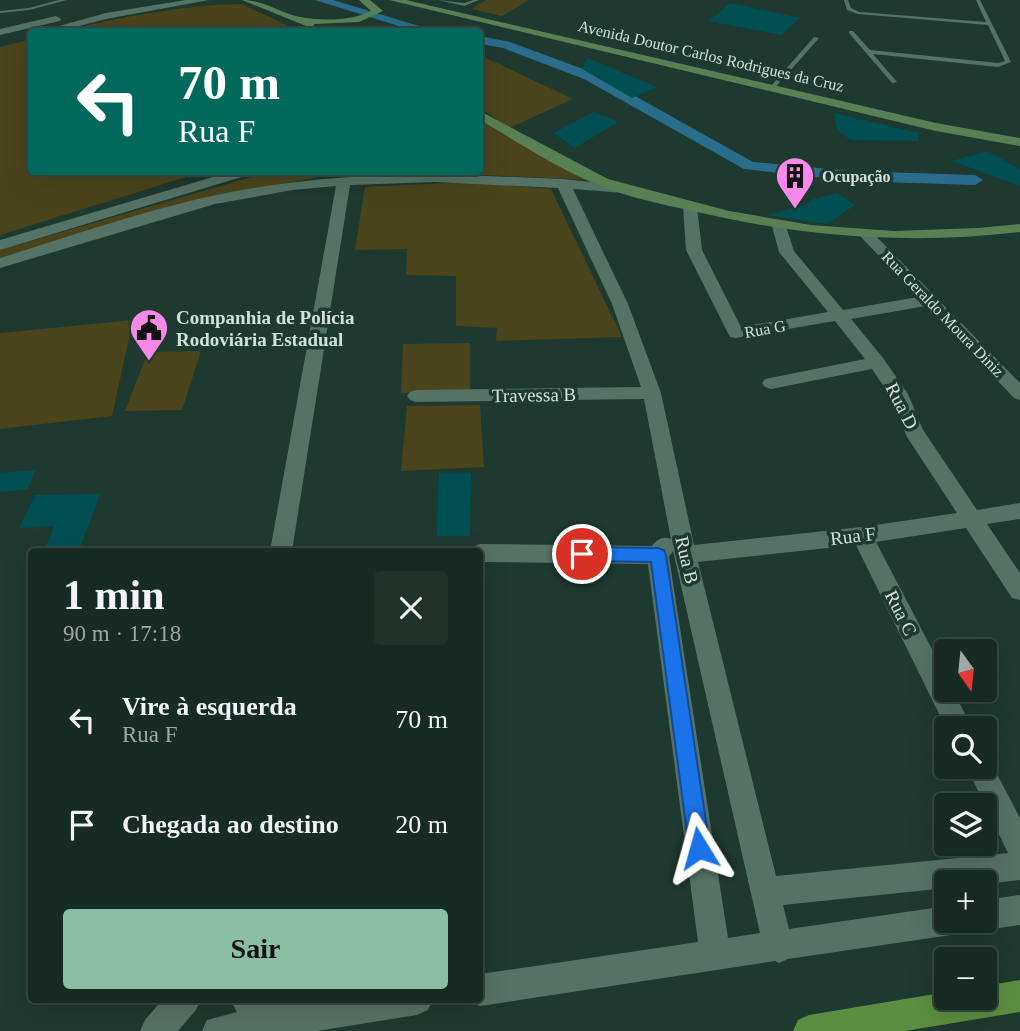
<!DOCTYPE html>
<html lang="pt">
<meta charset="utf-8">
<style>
:root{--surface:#162b23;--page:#1f332b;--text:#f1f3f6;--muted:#9ea7a6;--line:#354741;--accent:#8abfa5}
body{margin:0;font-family:"Times New Roman",serif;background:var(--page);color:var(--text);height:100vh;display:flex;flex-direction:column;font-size:26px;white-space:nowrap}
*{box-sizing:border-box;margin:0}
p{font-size:23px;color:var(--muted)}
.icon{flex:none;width:38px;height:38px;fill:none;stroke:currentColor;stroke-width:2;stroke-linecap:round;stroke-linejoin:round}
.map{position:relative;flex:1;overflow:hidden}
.side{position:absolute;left:28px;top:548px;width:455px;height:455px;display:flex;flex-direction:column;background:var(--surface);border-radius:7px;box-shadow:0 7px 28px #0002,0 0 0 2px var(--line)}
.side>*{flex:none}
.top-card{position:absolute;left:28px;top:28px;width:455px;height:147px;border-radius:7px;box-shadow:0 7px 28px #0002,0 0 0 2px var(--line);background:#00695c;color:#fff;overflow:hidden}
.needle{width:46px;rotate:165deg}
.controls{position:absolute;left:934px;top:639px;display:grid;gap:14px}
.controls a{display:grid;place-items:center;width:63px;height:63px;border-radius:7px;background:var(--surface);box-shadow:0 7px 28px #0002,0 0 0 2px var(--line);font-size:35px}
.pin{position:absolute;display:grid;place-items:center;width:60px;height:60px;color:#fff;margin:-30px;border:4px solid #fff;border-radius:50%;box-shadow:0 2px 7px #0007}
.me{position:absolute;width:77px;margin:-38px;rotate:352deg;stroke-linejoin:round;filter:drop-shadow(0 0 5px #0008)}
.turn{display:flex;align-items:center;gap:24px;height:147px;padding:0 35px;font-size:32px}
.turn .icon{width:91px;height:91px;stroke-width:2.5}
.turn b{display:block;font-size:49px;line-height:60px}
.round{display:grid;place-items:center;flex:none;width:74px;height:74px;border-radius:7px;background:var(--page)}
.head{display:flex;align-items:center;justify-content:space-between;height:119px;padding:0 35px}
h1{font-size:42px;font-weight:600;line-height:52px}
.button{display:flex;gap:14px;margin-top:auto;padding:14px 35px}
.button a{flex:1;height:80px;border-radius:7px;background:var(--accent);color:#111;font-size:28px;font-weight:600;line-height:80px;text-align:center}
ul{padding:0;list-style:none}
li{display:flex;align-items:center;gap:21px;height:105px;padding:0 35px}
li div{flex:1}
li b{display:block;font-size:26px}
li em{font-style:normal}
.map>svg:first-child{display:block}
</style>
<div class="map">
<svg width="1020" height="1031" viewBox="0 0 1020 1031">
<rect width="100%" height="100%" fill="#1e392f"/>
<path fill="#4a441c" d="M486 0H529L502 16 472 9Z
M242 4 299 31H63C122 17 181 5 242 4Z
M31 39 32 172H202L0 235V47Z
M480 55 573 99 509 128 480 108Z
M480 118 592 180 464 174 330 175 177 204 0 258V250L269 172H480Z
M467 182 551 189 622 337 496 341 497 328 456 326V276L406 275 407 249 355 250 365 187Z
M133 320 112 416 0 429V333Z
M470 343V391L401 393 403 344Z
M201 351 182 410 125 411 148 352Z
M480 405 484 467 401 471 407 406Z"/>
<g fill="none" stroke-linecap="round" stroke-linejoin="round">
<path fill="#2a6c8c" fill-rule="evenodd" d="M315 0H333L439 32H418Z
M480 36 510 42 594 73 753 162 851 171 975 175 983 180 975 185 851 181 744 169 584 79 503 48 480 44Z"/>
</g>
<path fill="#005053" d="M730 3 800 18 781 35 709 21Z
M587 58 657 87 632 98 582 69Z
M594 112 618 122 575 148 553 133Z
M834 113 919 133 918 141 851 140 837 130Z
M987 151 1020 169V186L952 161Z
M837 193 855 205 827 224 767 215 805 205 811 200Z
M35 470 28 489 0 492V473Z
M439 473H471L470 536H437Z
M100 494 79 551H44L54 526 19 528 35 495Z"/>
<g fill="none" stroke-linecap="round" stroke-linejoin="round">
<path fill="#557266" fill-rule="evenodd" d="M59 0H67L29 10 0 13V11L29 8Z
M438 0 464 3 473 0H479L464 6Z
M844 0H848L851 8 859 12 986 22 976 0H980L1011 62 998 67 873 54 897 82 892 83 849 33V31H853L870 50 998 63 1005 61 988 25 858 14 847 10Z
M814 37 819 38 774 89H770V87Z"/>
<path fill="#557266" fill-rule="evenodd" d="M186 0H209L106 19 56 32H37L106 13Z
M56 16 61 19 60 21 0 35V29Z
M230 172H250L248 175 0 250V240Z
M435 174 563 179 629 186V192L624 193 573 189 628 304 661 393 694 545 862 527 957 513 907 437 892 399 872 369 771 389 765 387 762 383 765 379 865 359 835 321 736 338 730 337 686 250 683 207 685 204 690 203 697 207 702 250 741 327 828 312 779 252 772 226 779 222 786 226 794 251 843 310 918 297 861 237 859 234 861 231H871L1020 383V400L1014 398 926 306 851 319 883 358 908 394 923 430 977 510 1020 503V519L987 524 1020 573V600L1012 598 966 528 876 542 947 678V690H953L972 728H947V730L856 545 698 562 776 876 1008 853 966 766H985V756L988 757 1020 818V880L985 884 947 882V888L783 905 789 929 947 906V920H966L962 931 951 935 788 959 779 963 775 961 480 1006 469 1001 480 999V974L698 942 648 564 480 562V551H470L472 547 480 544 652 546C658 539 662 536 671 539L644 399 416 402 410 400 407 396 410 392 416 390 641 387 612 304 558 188 435 182 350 185 292 551H270L336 186 293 190 215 204 0 268V258C82 233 163 203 248 189 310 178 372 175 435 174ZM673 551 674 555 760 933 728 938 669 557Z
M1020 895V925L985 930 974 926 972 920H985V900Z
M163 999H201L196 1010 178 1031H140L145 1020Z
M230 999H273L281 1005 316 999H433L428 1010 417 1015 317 1031H202L207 1020 237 1012Z"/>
<path fill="#598054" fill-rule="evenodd" d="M242 0C264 0 280 13 300 17 322 21 351 21 371 11L359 0H370L383 11 359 22 315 24 311 28Z
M389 0H406L936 123 1020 138V146L936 131Z
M480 111 608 179 729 211 811 225 894 231 978 228 1020 224V232C909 245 802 237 693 211 660 204 627 197 596 184 555 167 518 142 480 120Z"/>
<path fill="#5c8e41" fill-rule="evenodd" d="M1020 980V1012L905 1031H793L798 1020 809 1015 947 992V998H985V986Z"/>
</g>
<path fill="#1a73e8" stroke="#114b97" stroke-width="2" d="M582 547 658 548 664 550 666 555 710 848 707 856 699 859 692 856 689 848 651 562 582 561 576 559 573 554 576 549Z"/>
<defs>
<g id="building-pin" transform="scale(2.0125)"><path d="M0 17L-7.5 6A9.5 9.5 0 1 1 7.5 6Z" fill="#f888ea" stroke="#1e392f"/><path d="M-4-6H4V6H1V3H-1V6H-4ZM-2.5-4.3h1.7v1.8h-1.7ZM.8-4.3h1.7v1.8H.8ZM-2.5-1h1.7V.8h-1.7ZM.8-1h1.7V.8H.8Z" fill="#111"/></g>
<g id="civic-pin" transform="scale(2.0125)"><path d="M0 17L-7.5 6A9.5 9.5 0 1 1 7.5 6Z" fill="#f888ea" stroke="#1e392f"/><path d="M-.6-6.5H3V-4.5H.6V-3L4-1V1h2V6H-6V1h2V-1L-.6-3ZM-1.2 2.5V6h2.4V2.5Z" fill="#111"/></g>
</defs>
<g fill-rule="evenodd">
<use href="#building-pin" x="795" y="176"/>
<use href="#civic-pin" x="149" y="328"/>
</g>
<g text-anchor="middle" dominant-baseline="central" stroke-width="7" stroke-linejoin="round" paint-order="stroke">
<g font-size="16" fill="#d1e1da" stroke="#1e392f">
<text transform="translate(711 56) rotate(13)">Avenida Doutor Carlos Rodrigues da Cruz</text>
<text transform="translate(943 314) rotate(46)">Rua Geraldo Moura Diniz</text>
<text transform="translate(765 329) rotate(-10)">Rua G</text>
</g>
<g font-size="16" font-weight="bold" fill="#d1e1da" stroke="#1e392f" text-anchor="start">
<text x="822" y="176">Ocupação</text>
</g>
<g font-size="19" font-weight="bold" fill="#d1e1da" stroke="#1e392f" text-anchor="start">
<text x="176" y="317">Companhia de Polícia<tspan x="176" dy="22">Rodoviária Estadual</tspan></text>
</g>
<g font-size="19" fill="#d1e1da" stroke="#1e392f">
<text transform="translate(534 395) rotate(-1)">Travessa B</text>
<text transform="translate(902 406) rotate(63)">Rua D</text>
<text transform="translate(853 536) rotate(-7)">Rua F</text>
<text transform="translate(687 560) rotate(77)">Rua B</text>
<text transform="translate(901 613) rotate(63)">Rua C</text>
</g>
</g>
</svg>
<div class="controls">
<a><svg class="needle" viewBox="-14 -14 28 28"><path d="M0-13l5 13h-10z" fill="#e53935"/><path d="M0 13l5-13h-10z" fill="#9ea7a6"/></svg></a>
<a><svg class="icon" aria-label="search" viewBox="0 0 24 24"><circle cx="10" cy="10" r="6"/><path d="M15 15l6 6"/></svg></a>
<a><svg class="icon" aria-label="layers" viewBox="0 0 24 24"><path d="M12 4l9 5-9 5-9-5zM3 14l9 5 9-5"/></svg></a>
<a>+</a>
<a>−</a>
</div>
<div class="pin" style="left:582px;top:554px;background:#d93025"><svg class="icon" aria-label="arrive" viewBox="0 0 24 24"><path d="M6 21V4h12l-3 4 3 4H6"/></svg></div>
<svg class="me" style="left:699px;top:848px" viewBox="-20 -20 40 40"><path d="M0-17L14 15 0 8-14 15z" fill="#1a73e8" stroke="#fff" stroke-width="4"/></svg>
<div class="top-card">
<div class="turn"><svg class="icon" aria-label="left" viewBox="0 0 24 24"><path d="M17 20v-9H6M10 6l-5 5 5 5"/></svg><div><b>70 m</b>Rua F</div></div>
</div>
<section class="side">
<div class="head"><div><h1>1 min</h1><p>90 m · 17:18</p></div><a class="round"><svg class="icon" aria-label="close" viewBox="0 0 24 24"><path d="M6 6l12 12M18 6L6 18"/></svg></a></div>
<ul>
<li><svg class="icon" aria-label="left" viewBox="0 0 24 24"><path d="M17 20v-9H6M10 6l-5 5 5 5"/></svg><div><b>Vire à esquerda</b><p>Rua F</p></div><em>70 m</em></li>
<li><svg class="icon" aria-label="arrive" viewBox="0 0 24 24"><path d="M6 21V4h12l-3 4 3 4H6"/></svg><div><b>Chegada ao destino</b></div><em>20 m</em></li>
</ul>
<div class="button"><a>Sair</a></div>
</section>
</div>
